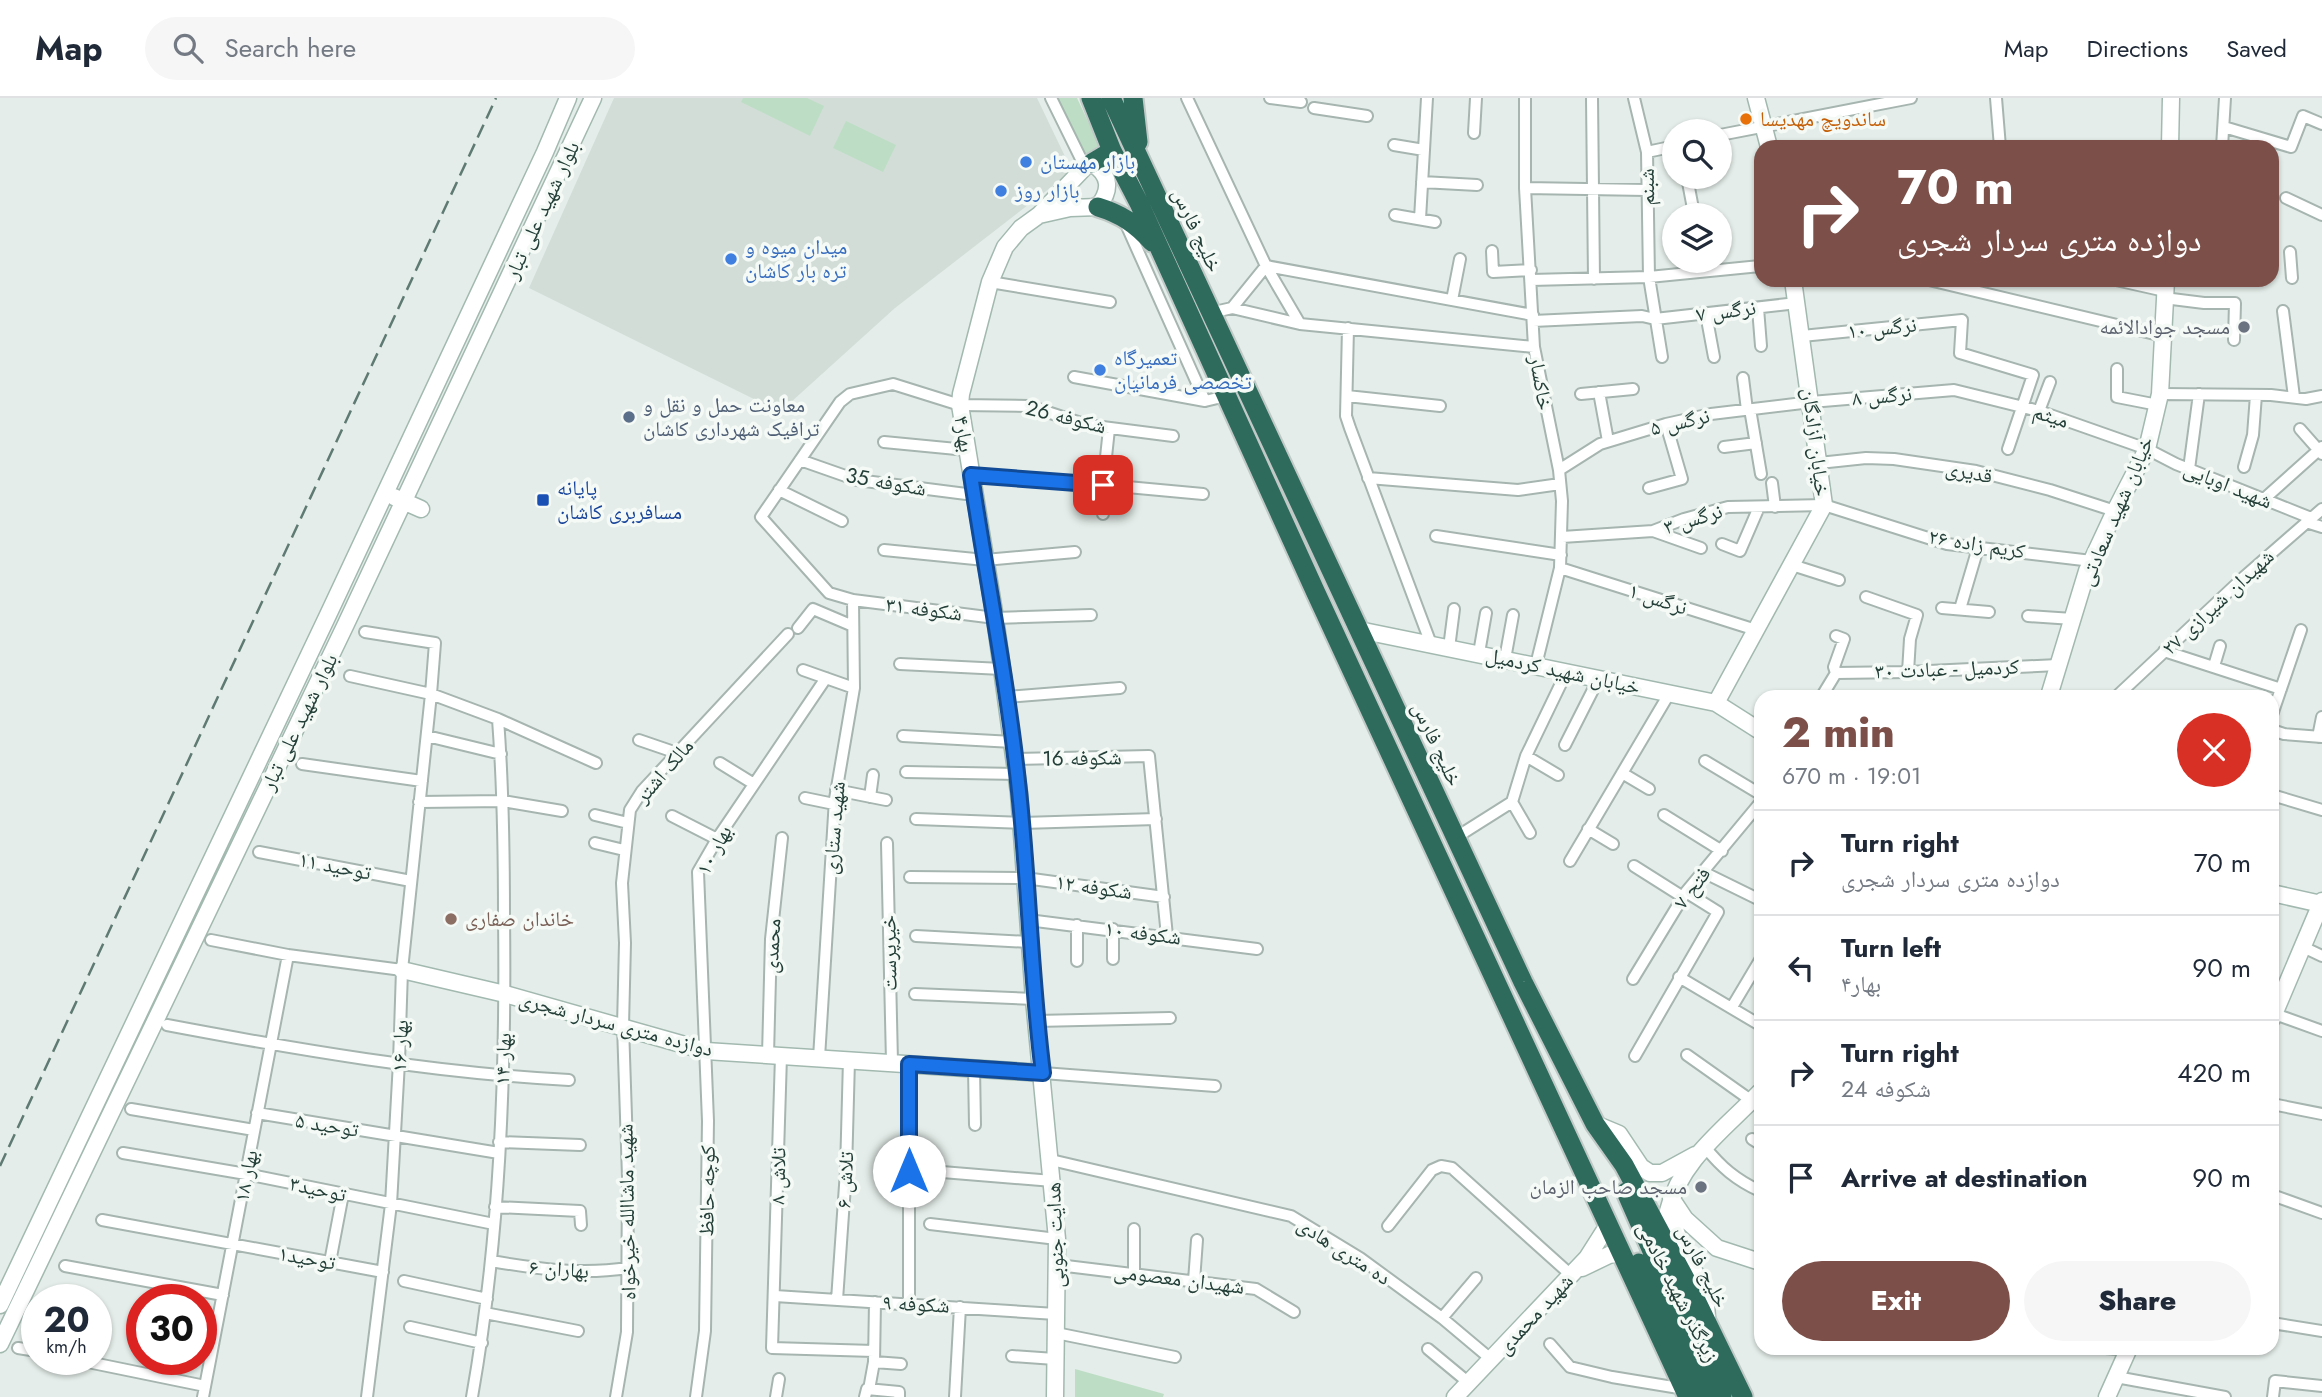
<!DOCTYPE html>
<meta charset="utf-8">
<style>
:root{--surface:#fff;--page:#f6f6f7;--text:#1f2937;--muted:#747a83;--line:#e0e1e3;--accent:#7d4f49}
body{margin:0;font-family:Jost,"Noto Naskh Arabic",sans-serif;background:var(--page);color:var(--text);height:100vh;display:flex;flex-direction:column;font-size:26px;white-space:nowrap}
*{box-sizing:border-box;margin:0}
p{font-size:23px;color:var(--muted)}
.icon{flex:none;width:38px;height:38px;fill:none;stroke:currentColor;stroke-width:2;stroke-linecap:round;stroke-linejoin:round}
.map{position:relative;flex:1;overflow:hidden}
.sheet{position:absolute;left:1754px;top:592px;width:525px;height:665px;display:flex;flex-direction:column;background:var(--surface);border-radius:21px;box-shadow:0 2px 5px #0004}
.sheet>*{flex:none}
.top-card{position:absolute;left:1754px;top:42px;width:525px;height:147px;border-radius:21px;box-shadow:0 2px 5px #0004;background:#7d4f49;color:#fff;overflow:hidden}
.buttons{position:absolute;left:1662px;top:21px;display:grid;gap:14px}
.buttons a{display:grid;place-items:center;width:70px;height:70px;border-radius:50%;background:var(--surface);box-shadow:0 2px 5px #0004;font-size:35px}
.speed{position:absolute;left:21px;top:1186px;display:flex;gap:14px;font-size:35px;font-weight:700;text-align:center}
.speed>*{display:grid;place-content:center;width:91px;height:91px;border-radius:50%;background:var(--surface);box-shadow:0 2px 5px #0004;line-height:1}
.speed small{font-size:18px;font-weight:400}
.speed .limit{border:10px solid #d22;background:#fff;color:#111}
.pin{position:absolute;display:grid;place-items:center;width:60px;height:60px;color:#fff;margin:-30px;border-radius:14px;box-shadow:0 4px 10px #0006}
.me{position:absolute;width:77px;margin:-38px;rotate:0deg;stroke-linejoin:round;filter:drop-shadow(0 0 5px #0008)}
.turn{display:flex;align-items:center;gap:24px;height:147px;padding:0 28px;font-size:32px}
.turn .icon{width:91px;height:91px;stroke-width:2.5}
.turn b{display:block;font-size:49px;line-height:60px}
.round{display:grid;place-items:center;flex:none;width:74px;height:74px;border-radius:37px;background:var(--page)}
.headline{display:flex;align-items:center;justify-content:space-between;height:119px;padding:0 28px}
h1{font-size:42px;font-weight:800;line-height:52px;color:var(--accent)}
.button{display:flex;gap:14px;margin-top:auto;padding:14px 28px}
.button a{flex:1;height:80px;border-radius:42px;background:var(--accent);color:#fff;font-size:28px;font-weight:800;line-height:80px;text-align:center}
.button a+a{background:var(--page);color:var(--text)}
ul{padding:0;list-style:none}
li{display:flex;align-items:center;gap:21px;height:105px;padding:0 28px;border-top:2px solid var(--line)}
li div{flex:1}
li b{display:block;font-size:26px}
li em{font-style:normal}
header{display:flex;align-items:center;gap:42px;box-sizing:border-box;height:98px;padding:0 35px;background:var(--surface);border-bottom:2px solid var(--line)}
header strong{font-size:33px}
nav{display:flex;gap:38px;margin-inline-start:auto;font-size:24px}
.search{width:490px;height:63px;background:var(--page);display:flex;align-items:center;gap:18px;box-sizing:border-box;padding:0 24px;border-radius:38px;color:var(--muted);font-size:26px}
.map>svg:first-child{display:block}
</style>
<header>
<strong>Map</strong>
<div class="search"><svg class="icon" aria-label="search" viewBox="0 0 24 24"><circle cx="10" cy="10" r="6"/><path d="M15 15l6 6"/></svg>Search here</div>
<nav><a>Map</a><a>Directions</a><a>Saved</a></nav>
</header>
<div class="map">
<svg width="2322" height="1299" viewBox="0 0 2322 1299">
<rect width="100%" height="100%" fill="#e4ede9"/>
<path fill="#d2ddd8" d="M614 0H1037L1072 73 895 210 780 314 529 190Z"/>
<path fill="#bddec5" d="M743 0H807L824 8 810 38 741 4Z
M1055 0H1077L1102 53 1085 63Z
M846 23 896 47 883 74 833 50Z
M1075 1271 1164 1296 1163 1299H1075Z"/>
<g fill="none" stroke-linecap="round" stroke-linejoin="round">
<g stroke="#a6b5b0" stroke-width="14">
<path id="street" d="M1051 0 1085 69
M1187 0 1266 168 1300 226
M1270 0 1301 4
M1525 0V90L1534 249 1559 372 1562 403 1560 470 1536 567
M1592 0 1594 181
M1634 0 1647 54 1649 179 1662 259
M1996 0 2000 49
M1314 10 1367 18
M2224 29 2291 49 2303 18 2322 26
M1474 35 1476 0
M1720 37 1911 0
M1394 47 1424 52
M2222 49 2225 0
M1647 54 1675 48
M1687 79 1694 116
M1422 84 1477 87
M1525 90 1647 92
M2286 100 2322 117
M1395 117 1435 124
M1420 121 1427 0
M1125 124 1205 303
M1492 153 1493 174 1531 172
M2290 154 2292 180
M1531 182 1649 179 1760 168
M1929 182 2163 238
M2116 182 2165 193
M990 184 1110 204
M2164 200 2204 205H2235L2234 242
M1452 202 1460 161
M1232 210 1266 168 1533 217
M1758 210 1761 248
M2283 213 2294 299
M1210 215 1232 210 1300 226 1534 249
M1706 216 1714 259
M1533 223 1642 218 1655 221 1797 205
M1348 230 1346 318 1350 330 1431 546
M1802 238 1962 222 1960 255 2033 277 2008 351
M2117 271V299L2158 307
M1074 279 1205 303 1226 298
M1743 280 1747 312
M1599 294 1608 343
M1581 296 1633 291
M2160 296 2271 297 2306 301 2322 298
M1347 298 1440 308
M1750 311 1761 376
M2039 313 2050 284
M2300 331 2322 356
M884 344 967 352
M1724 349 1756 345
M800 362 857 382 974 397
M1819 365 1866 360 1894 361 1976 373 2050 392 2115 413
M2244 369 2253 337 2256 297
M2189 371 2199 296
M1559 372 1600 346 1666 326 1711 316 1811 304 1954 292 2039 313 2147 351 2176 366 2311 420
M971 378 1030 380 1203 396
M1368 380 1518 392 1560 386
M1772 385 1775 409
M1649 390 1682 381 1666 326
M779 392 842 423
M2264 401 2322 349
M1103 416V387L1109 331
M2306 424 2322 429
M1653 433 1701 450
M1436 438 1561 457
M1562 439 1653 433 1684 421 1728 409 1824 407 1947 446 2092 463
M1722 446 1740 453 1759 409
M884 452 985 462 1075 454
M1792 467 1839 482
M1560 470 1756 532
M1866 499 1917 517 1910 541 1908 574
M1942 510 1989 514
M1960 511 1978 450
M1091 517 995 520 853 502 829 495 761 419 840 304 850 296 893 286 960 307 1029 308 1087 327 1173 338
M2028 518 2073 521
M798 530 813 511 853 528
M365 534 435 545 431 596 498 621 596 665
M1449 550 1454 511
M2164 553 2281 591
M1479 555 1486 515
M1505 561 1513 517
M900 566 1002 571
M2214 568 2220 548
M803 572 854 590
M1836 575 1908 574 2058 567
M350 578 431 596 402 872 399 964 391 1106 367 1299
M1822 598 1836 575 1834 569 1844 541 1836 538
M2117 598 2244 479 2322 411
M1007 599 1120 590
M2272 617 2301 532
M2272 632 2284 636 2322 639
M427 638 501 656
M903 638 1013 644
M2318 639 2322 619
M639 642 677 655
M1565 647 1599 580
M1526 658 1558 677
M1015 661 1149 658 1167 838
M1705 663 1760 696
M720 665 754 686
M302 666 422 683
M906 674 1017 676
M1622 675 1649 691
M836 692 886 702
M2272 697 2322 712
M870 699 873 677
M805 700 834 706
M419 704 503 703 562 713
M1512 704 1530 735
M595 717 628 725
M1664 717 1722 753
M672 718 717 741
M916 721 1022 725 1156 721
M1588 731 1613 746
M1455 740 1512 704 1526 658 1567 573
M595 745 624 752
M887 745 892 964
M259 754 411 783
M1570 763 1669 596
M1634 768 1683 799
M1703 774 1760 802
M910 779 1025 780 1164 799
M1028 822 1257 851
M1113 831V861
M916 838 1029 844
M211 842 288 857 402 872
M2303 849 2322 858
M1077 863V827
M1679 879 1760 927
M1633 881 1686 794 1760 705
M915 896 1034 901
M1732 909 1760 862
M2272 915 2322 933
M1036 923 1170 920
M167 927C299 952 434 975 569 982
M768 957 771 841 782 740
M1687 957 1752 1003
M781 958 772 1250 874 1253
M1635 958 1718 814 1686 794
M819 960 835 701 854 590 853 502
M974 970 975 1027
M1043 975 1215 988
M2272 1006 2322 1016
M131 1011 254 1032
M257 1015 499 1055
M1752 1041 1760 1046
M499 1044 580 1047
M1705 1049C1721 1069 1736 1082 1760 1093
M123 1055 246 1076 494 1126
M1051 1062 1291 1118 1360 1160 1442 1220 1492 1262
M930 1073 1053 1083
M2272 1097 2322 1115
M495 1109 580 1113 581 1127
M102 1122 383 1174
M930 1126 1057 1141
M1388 1128 1432 1072 1441 1068 1452 1070 1571 1177
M491 1163C538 1171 581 1177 628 1170
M330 1164 343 1096
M1058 1167 1256 1191 1294 1214
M65 1168 223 1197
M1134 1176V1131
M404 1183 487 1201
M1194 1183 1197 1142
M775 1198 1056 1216
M837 1202 846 1073 849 962
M909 1206V966
M485 1215 578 1233
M1442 1220 1476 1180
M2272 1225 2322 1233
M410 1229 482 1245
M1056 1235 1175 1259
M1550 1246 1570 1269 1612 1279 1685 1291
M18 1250 37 1253
M2106 1250 2129 1252
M1428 1251 1469 1285
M1012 1258 1055 1261
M78 1262 205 1288
M874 1264 901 1266
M2116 1279 2225 1299
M870 1286 874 1264 875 1204
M203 1299 288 857
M472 1299C500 1141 506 978 504 818 504 752 503 687 498 621
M616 1299 627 1234 628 1079 623 928 625 845 622 785 630 712 642 693 788 536
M696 1299 705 1233 708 1023 698 774 717 741 826 580
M776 1299 779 1281
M865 1299 867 1291 899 1294V1299
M955 1299 960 1209
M2273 1299 2275 1283 2322 1288"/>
</g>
<g stroke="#a2b9b0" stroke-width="19">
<path id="secondary" d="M1756 0 1769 49
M2170 49 2171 0
M1039 117 1070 110 1098 109C1111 92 1111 78 1092 65L1085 69 1039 117 1021 130 1005 149 990 184 961 296 960 307 995 520 1019 695 1034 901 1057 1141 1055 1299
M394 399 421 411
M1359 532 1716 605 1760 633
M2049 598 2087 473 2115 413 2147 351 2160 296 2166 182
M1716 605 1824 407 1793 182
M2272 795 2321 806
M402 872 505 896 706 953 1043 975
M2272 921 2322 803
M1595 1026 1619 1036 1641 1069 1650 1075H1662L1695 1057
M1671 1100 1685 1121 1717 1150 1760 1164
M1582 1170 1609 1157 1621 1155
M0 1207 328 517 545 54 568 0
M1707 1219 1705 1195 1680 1144 1668 1113C1680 1062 1726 1030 1760 994
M0 1246 346 526 593 0
M1455 1299 1587 1160 1608 1127
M2107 1299 2129 1250"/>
</g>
<g stroke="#c1c9c7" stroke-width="23">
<path id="highway" d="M1091 0 1112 53 1139 105 1316 495 1688 1299
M1111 0 1523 884 1595 1026 1624 1067 1689 1188 1743 1299
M1133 0 1138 44
M1092 65 1112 53
M1098 109C1121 116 1136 126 1152 144
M1626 1094 1655 1160 1722 1299
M1639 1165 1676 1234 1706 1299"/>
</g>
<use href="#street" stroke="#fff" stroke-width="10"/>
<use href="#secondary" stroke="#fff" stroke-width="16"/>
<use href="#highway" stroke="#2f6b5d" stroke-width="19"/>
<path stroke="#5e7a72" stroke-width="2.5" stroke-dasharray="14 7" stroke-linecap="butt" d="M0 1068 496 0"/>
</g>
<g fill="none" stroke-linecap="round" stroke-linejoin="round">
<g stroke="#114b97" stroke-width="18">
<path id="route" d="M909 1073V966L1043 975C1031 881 1029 787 1019 693 1008 587 987 483 971 377L1103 387"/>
</g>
<use href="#route" stroke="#1a73e8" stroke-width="12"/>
</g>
<circle fill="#e8710a" stroke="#f5faf7" stroke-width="2.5" cx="1746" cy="21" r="7"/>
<g fill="#3f7fe0" stroke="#f5faf7" stroke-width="2.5">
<circle cx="1026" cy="64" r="7"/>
<circle cx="1001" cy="93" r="7"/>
<circle cx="731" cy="161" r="7"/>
<circle cx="1100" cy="272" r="7"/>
</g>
<g fill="#6b7280" stroke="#f5faf7" stroke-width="2.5">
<circle cx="2244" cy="229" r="7"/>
<circle cx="1701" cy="1089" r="7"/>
</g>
<circle fill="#5c6f8a" stroke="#f5faf7" stroke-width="2.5" cx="629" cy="319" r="7"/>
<rect fill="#1a4fb4" stroke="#f5faf7" stroke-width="2.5" x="536" y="395" width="14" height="14" rx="3.5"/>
<circle fill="#8d6e63" stroke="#f5faf7" stroke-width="2.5" cx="451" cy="821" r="7"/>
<g text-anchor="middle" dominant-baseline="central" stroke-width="7" stroke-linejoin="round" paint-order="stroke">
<g font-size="21" fill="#c56008" stroke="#f5faf7" text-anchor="start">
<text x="1760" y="21">ساندویچ مهدیسا</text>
</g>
<g font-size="21" fill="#366cbe" stroke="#f5faf7" text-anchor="start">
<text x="1040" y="64">بازار مهستان</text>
<text x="1015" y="93">بازار روز</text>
<text x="745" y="149">میدان میوه و<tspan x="745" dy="24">تره بار کاشان</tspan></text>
<text x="1114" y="260">تعمیرگاه<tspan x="1114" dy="24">تخصصی فرمانیان</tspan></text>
</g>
<g font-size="21" fill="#233f37" stroke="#f5faf7">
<text transform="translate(1647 89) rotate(-91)">شبنم</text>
<text transform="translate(542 112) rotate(-65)">بلوار شهید علی تبار</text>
<text transform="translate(1197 132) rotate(65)">خلیج فارس</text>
<text transform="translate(1726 213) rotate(-7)">نرگس ۷</text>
<text transform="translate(1882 230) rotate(-6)">نرگس ۱۰</text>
<text transform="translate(1541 285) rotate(80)">خاکسار</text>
<text transform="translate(1882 298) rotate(-5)">نرگس ۸</text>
<text transform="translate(2051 318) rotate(18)">میثم</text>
<text transform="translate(1066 319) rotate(14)">شکوفه 26</text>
<text transform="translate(1680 324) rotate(-13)">نرگس ۵</text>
<text transform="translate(964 336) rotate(81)">بهار۴</text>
<text transform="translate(1816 344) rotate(83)">خیابان آزادگان</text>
<text transform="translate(1969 374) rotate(11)">قدیری</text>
<text transform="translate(886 384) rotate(10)">شکوفه 35</text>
<text transform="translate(2228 387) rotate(22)">شهید اوبایی</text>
<text transform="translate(2116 413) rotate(-67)">خیابان شهید سعادتی</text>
<text transform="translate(1693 421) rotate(-17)">نرگس ۳</text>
<text transform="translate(1977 446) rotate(9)">کریم زاده ۲۶</text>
<text transform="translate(1658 501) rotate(18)">نرگس ۱</text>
<text transform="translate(2218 504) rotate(-43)">شهیدان شیرازی ۲۷</text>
<text transform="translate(924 511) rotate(7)">شکوفه ۳۱</text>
<text transform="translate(1947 571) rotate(-2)">کردمیل - عبادت ۳۰</text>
<text transform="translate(1563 573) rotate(12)">خیابان شهید کردمیل</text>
<text transform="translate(299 624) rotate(-64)">بلوار شهید علی تبار</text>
<text transform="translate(1437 646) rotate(65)">خلیج فارس</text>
<text transform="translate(1082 660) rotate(-1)">شکوفه 16</text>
<text transform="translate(664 673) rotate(-49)">مالک اشتر</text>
<text transform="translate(834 730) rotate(-85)">شهید ستاری</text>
<text transform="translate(714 752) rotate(-62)">بهار ۱۰</text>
<text transform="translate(335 768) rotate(11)">توحید ۱۱</text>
<text transform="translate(1094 789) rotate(8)">شکوفه ۱۲</text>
<text transform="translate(1692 790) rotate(-53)">فتح ۷</text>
<text transform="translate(1143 835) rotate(7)">شکوفه ۱۰</text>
<text transform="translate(772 848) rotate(-87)">محمدی</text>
<text transform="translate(889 855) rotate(-91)">خیرپرست</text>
<text transform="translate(616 926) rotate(15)">دوازده متری سردار شجری</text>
<text transform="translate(400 948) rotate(-88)">بهار ۱۶</text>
<text transform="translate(503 961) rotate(-88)">بهار ۱۴</text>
<text transform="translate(327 1027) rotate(9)">توحید ۵</text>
<text transform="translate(246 1078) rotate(-79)">بهار ۱۸</text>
<text transform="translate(778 1078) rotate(-89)">تلاش ۸</text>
<text transform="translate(845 1082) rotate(-87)">تلاش ۶</text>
<text transform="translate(318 1091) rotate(12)">توحید۳</text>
<text transform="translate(707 1093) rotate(-89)">کوچه حافظ</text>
<text transform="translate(627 1114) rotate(-91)">شهید ماشاالله خیرخواه</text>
<text transform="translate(1055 1137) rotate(-92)">هدایت جنوبی</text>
<text transform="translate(1344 1153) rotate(33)">ده متری هادی</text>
<text transform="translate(307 1160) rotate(10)">توحید۱</text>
<text transform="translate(1703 1168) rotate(63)">خلیج فارس</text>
<text transform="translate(559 1171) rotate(4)">بهاران ۶</text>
<text transform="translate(1179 1181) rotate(7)">شهیدان معصومی</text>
<text transform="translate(1678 1194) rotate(63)">زیرگذر شهید خادمی</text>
<text transform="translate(916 1206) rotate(3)">شکوفه ۹</text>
<text transform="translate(1535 1216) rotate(-47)">شهید محمدی</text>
</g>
<g font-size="21" fill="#5b616d" stroke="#f5faf7" text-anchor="end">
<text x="2230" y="229">مسجد جوادالائمه</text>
<text x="1687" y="1089">مسجد صاحب الزمان</text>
</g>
<g font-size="21" fill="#4e5e75" stroke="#f5faf7" text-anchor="start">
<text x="643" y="307">معاونت حمل و نقل و<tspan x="643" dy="24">ترافیک شهرداری کاشان</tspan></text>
</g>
<g font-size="21" fill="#164399" stroke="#f5faf7" text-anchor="start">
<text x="557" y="390">پایانه<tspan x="557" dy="24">مسافربری کاشان</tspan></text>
</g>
<g font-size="21" fill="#785e54" stroke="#f5faf7" text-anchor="start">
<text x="465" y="821">خاندان صفاری</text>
</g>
</g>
</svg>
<div class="buttons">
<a><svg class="icon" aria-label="search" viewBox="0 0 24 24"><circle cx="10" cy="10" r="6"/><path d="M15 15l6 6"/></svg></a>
<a><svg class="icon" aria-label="layers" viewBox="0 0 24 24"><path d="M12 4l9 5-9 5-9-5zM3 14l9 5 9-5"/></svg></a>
</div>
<div class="speed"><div>20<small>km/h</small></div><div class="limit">30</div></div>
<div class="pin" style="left:1103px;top:387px;background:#d93025"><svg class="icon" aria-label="arrive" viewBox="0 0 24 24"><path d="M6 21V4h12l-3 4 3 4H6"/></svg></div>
<svg class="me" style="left:909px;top:1073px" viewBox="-20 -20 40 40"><circle r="19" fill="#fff"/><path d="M0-13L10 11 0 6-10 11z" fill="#1a73e8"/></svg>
<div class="top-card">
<div class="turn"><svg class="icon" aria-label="right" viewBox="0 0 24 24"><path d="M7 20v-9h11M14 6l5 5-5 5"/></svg><div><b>70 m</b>دوازده متری سردار شجری</div></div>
</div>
<section class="sheet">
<div class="headline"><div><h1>2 min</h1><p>670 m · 19:01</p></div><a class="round" style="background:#d93025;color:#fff"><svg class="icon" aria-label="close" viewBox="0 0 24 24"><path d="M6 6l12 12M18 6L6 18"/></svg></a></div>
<ul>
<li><svg class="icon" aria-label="right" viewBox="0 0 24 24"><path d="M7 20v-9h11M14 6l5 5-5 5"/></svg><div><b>Turn right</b><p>دوازده متری سردار شجری</p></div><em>70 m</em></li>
<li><svg class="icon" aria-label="left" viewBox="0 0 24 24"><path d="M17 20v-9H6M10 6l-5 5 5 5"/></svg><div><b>Turn left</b><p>بهار۴</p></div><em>90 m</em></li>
<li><svg class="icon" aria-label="right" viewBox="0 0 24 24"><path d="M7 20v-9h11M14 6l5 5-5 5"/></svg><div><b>Turn right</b><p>شکوفه 24</p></div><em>420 m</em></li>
<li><svg class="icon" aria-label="arrive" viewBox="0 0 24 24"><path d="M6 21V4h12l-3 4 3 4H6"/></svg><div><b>Arrive at destination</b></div><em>90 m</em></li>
</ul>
<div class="button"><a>Exit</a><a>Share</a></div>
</section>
</div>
